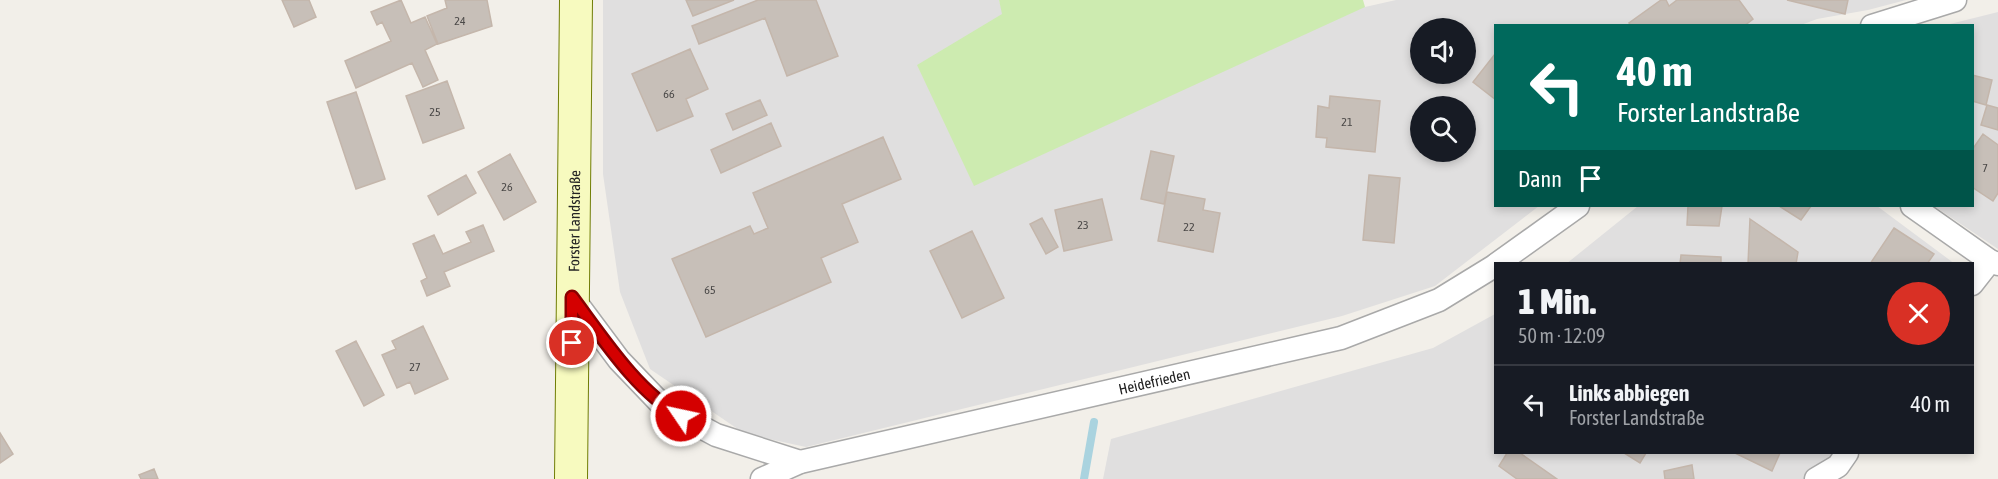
<!DOCTYPE html>
<html lang="de">
<meta charset="utf-8">
<style>
:root{--surface:#171b24;--page:#242831;--text:#f1f3f6;--muted:#9ea1a6;--line:#363941}
body{margin:0;font-family:"Asap Condensed",sans-serif;background:var(--page);color:var(--text);height:100vh;display:flex;flex-direction:column;font-size:22px;white-space:nowrap}
*{box-sizing:border-box;margin:0}
p{font-size:20px;color:var(--muted)}
.icon{flex:none;width:33px;height:33px;fill:none;stroke:currentColor;stroke-width:2;stroke-linecap:round;stroke-linejoin:round}
.map{position:relative;flex:1;overflow:hidden}
.details{position:absolute;left:1494px;top:262px;width:480px;height:192px;display:flex;flex-direction:column;background:var(--surface);border-radius:0px;box-shadow:0 3px 9px #0003}
.details>*{flex:none}
.hud{position:absolute;left:1494px;top:24px;width:480px;height:183px;border-radius:0px;box-shadow:0 3px 9px #0003;background:#00695c;color:#fff;overflow:hidden}
.controls{position:absolute;left:1410px;top:18px;display:grid;gap:12px}
.controls a{display:grid;place-items:center;width:66px;height:66px;border-radius:50%;background:var(--surface);box-shadow:0 3px 9px #0003;font-size:30px}
.pin{position:absolute;display:grid;place-items:center;width:51px;height:51px;color:#fff;margin:-26px;border:3px solid #fff;border-radius:50%;box-shadow:0 2px 6px #0007}
.me{position:absolute;width:66px;margin:-33px;rotate:304deg;stroke-linejoin:round;filter:drop-shadow(0 0 4px #0008)}
.turn{display:flex;align-items:center;gap:21px;height:126px;padding:0 24px;font-size:27px}
.turn .icon{width:78px;height:78px;stroke-width:2.5}
.turn b{display:block;font-size:42px;line-height:51px}
.then{display:flex;align-items:center;height:57px;padding:0 24px;background:#0003;gap:12px;font-size:22px}
.round{display:grid;place-items:center;flex:none;width:63px;height:63px;border-radius:32px;background:var(--page)}
.overview{display:flex;align-items:center;justify-content:space-between;height:102px;padding:0 24px}
h1{font-size:36px;font-weight:800;line-height:45px}
ul{padding:0;list-style:none}
li{display:flex;align-items:center;gap:18px;height:78px;padding:0 24px;border-top:2px solid var(--line)}
li div{flex:1}
li b{display:block;font-size:22px}
li em{font-style:normal}
.map>svg:first-child{display:block}
</style>
<div class="map">
<svg width="1998" height="479" viewBox="0 0 1998 479">
<rect width="100%" height="100%" fill="#f2efe9"/>
<path fill="#e0dfdf" fill-rule="evenodd" d="M603 0H999L1003 14 1365 7 1396 0H1906L1868 10 1817 19 1801 25 1496 26V206H1539L1435 286 1342 316 806 447 745 434 650 369 620 292 603 174ZM1420 28H1466V74H1420ZM1420 106H1466V152H1420Z
M1998 12V249L1934 206H1972V26L1946 25Z
M1638 206H1877L1955 264H1566Z
M1495 314 1496 453H1834L1816 479H1103L1111 439 1433 348Z"/>
<path fill="#cdebb0" d="M999 0H1363L1365 7 974 186 917 65 1002 14Z"/>
<g fill="none" stroke-linecap="round" stroke-linejoin="round">
<path stroke="#aad3df" stroke-width="8" d="M1084 479 1094 422"/>
</g>
<path fill="#c7bfb8" stroke="#c4b6ab" stroke-width="1.5" d="M282 0H309L316 17 294 27Z
M401 0 411 23 425 17 437 44 425 50 438 80 423 87 412 63 356 88 345 61 391 41 382 22 377 25 371 12Z
M445 0H487L492 26 438 44 427 16 447 8Z
M686 0H734L693 16Z
M758 0H816L838 56 787 76 765 18 699 44 692 26Z
M1661 0H1666L1669 6 1677 0H1739L1753 19 1744 26H1631L1629 23Z
M1787 0H1848L1845 14Z
M690 49 708 89 686 99 693 116 657 131 632 74Z
M1495 54H1496V100L1473 82Z
M1972 75 1992 80 1986 105 1972 101Z
M447 81 464 128 423 143 406 96Z
M356 92 385 179 356 189 327 102Z
M1330 96 1380 101 1375 152 1326 147 1327 138 1316 137 1318 106 1329 108Z
M760 100 767 115 733 130 726 114Z
M1987 105 1998 108V130L1981 125Z
M771 123 781 146 721 173 711 150Z
M1983 134 1998 145V193L1993 201 1972 187V150Z
M883 137 901 179 842 204 858 242 821 258 831 282 706 337 672 259 750 226 754 234 768 228 753 193Z
M1151 151 1174 156 1164 204 1141 199Z
M510 154 536 202 504 220 478 172Z
M466 175 476 193 438 215 428 196Z
M1369 175 1400 178 1394 243 1363 240Z
M1167 192 1205 199 1203 210 1220 213 1213 252 1158 241Z
M1102 199 1112 240 1064 251 1055 210Z
M1688 206H1722L1719 226 1687 225Z
M1779 206H1811L1801 220Z
M1042 218 1058 247 1046 254 1030 224Z
M1750 219 1798 252 1796 264H1748Z
M483 225 494 251 444 272 450 286 427 296 421 281 427 278 413 244 434 235 443 254 471 242 466 232Z
M1894 228 1934 254 1927 264H1870Z
M972 231 1004 298 962 318 930 251Z
M1681 255 1721 257V264H1680Z
M423 326 448 379 415 394 410 382 397 388 382 355 396 349 392 341Z
M356 341 384 395 364 406 336 351Z
M0 433 13 454 0 463Z
M1507 453H1520L1557 479H1517L1499 466Z
M1624 453H1646L1640 463Z
M1735 453H1780L1772 471Z
M1692 465 1694 479H1665L1664 471Z
M154 469 158 479H141L139 475Z"/>
<g fill="none" stroke-linecap="round" stroke-linejoin="round">
<g stroke="#a9a9a9" stroke-width="25">
<g id="minor">
<path d="M1872 26 1955 0"/>
<path d="M1912 206 1990 261 1998 264"/>
<path d="M1497 264 1578 206"/>
<path d="M1972 284 1990 261"/>
<path d="M572 297 619 360 664 407 716 435 800 462"/>
<path id="s1" d="M762 479 800 462 1341 338 1439 300 1496 265"/>
<path d="M1816 479 1838 466 1847 453"/>
</g>
</g>
<g stroke="#707d05" stroke-width="34">
<g id="secondary">
<path id="s2" d="M571 479 576 0"/>
</g>
</g>
<use href="#minor" stroke="#fff" stroke-width="22"/>
<use href="#secondary" stroke="#f7fabf" stroke-width="32"/>
</g>
<g fill="none" stroke-linecap="round" stroke-linejoin="round">
<g stroke="#8a0000" stroke-width="15">
<path id="route" d="M572 343V297C602 337 637 392 681 416"/>
</g>
<use href="#route" stroke="#d40000" stroke-width="10"/>
</g>
<g text-anchor="middle" dominant-baseline="central" stroke-width="4.5" stroke-linejoin="round" paint-order="stroke">
<g font-size="12" fill="#4b4948">
<text x="460" y="21">24</text>
<text x="669" y="94">66</text>
<text x="435" y="112">25</text>
<text x="1347" y="122">21</text>
<text x="1985" y="168">7</text>
<text x="507" y="187">26</text>
<text x="1083" y="225">23</text>
<text x="1189" y="227">22</text>
<text x="710" y="290">65</text>
<text x="415" y="367">27</text>
</g>
<g font-size="15" fill="#222" stroke="#fff">
<text stroke="none"><textPath href="#s2" startOffset="258">Forster Landstraße</textPath></text>
<text stroke="none"><textPath href="#s1" startOffset="405">Heidefrieden</textPath></text>
</g>
</g>
</svg>
<div class="controls">
<a><svg class="icon" aria-label="sound" viewBox="0 0 24 24"><path d="M4 9h4l5-4v14l-5-4H4zM17 9q2 3 0 6"/></svg></a>
<a><svg class="icon" aria-label="search" viewBox="0 0 24 24"><circle cx="10" cy="10" r="6"/><path d="M15 15l6 6"/></svg></a>
</div>
<div class="pin" style="left:572px;top:343px;background:#d93025"><svg class="icon" aria-label="arrive" viewBox="0 0 24 24"><path d="M6 21V4h12l-3 4 3 4H6"/></svg></div>
<svg class="me" style="left:681px;top:416px" viewBox="-20 -20 40 40"><circle r="17" fill="#d40000" stroke="#fff" stroke-width="3"/><path d="M0-11L8 9 0 5-8 9z" fill="#fff"/></svg>
<div class="hud">
<div class="turn"><svg class="icon" aria-label="left" viewBox="0 0 24 24"><path d="M17 20v-9H6M10 6l-5 5 5 5"/></svg><div><b>40 m</b>Forster Landstraße</div></div>
<div class="then">Dann<svg class="icon" aria-label="arrive" viewBox="0 0 24 24"><path d="M6 21V4h12l-3 4 3 4H6"/></svg></div>
</div>
<section class="details">
<div class="overview"><div><h1>1 Min.</h1><p>50 m · 12:09</p></div><a class="round" style="background:#d93025;color:#fff"><svg class="icon" aria-label="close" viewBox="0 0 24 24"><path d="M6 6l12 12M18 6L6 18"/></svg></a></div>
<ul>
<li><svg class="icon" aria-label="left" viewBox="0 0 24 24"><path d="M17 20v-9H6M10 6l-5 5 5 5"/></svg><div><b>Links abbiegen</b><p>Forster Landstraße</p></div><em>40 m</em></li>
</ul>
</section>
</div>
